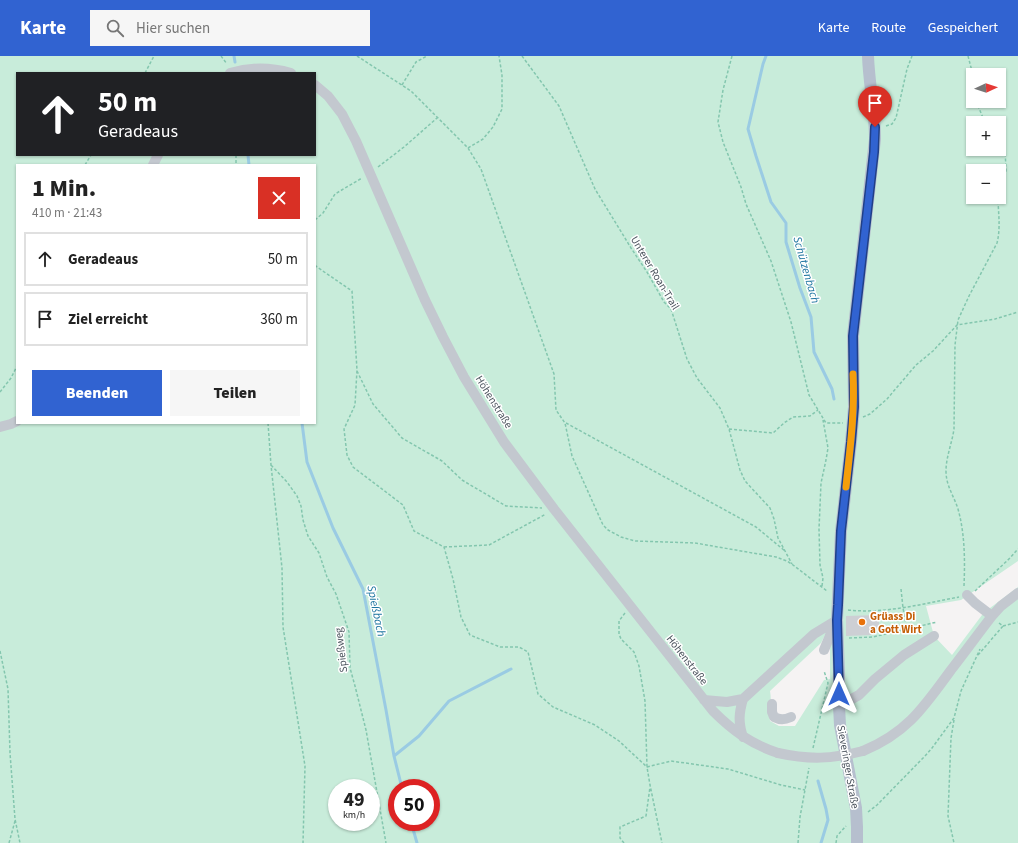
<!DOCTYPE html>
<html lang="de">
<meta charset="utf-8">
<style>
:root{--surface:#fff;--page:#f6f6f6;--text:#222;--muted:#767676;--line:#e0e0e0;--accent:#3163d1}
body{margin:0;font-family:"Source Sans 3",sans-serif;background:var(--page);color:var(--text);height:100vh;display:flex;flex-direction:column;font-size:15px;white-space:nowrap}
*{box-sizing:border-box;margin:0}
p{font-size:13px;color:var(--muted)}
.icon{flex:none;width:22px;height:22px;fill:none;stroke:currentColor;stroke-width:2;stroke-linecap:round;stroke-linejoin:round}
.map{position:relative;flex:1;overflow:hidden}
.panel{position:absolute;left:16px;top:108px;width:300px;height:260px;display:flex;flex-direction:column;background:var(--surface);border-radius:0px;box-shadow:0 1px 3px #0004}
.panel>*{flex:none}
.hud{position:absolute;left:16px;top:16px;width:300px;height:84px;border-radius:0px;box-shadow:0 1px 3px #0004;background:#202124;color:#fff;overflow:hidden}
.needle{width:26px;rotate:87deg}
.fabs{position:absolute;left:966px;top:12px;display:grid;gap:8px}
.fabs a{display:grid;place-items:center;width:40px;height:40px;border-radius:0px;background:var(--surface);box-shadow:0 1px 3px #0004;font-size:20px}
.speed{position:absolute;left:328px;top:723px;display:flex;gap:8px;font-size:20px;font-weight:700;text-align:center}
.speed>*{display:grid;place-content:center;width:52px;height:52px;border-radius:50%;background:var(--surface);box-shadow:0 1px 3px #0004;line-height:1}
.speed small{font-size:10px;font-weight:400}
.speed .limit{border:6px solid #d22;background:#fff;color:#111}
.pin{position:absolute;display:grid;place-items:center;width:34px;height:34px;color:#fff;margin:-41px -17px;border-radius:50% 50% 50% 0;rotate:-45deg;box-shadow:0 0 4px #0007}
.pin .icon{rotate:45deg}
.me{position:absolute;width:44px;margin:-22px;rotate:0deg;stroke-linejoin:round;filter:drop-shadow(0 0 3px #0008)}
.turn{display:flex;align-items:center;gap:14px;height:84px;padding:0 16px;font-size:18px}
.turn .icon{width:52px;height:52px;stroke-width:2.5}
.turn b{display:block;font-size:28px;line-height:34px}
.round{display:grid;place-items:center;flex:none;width:42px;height:42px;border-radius:0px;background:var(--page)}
.headline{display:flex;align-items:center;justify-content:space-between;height:68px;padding:0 16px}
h1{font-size:24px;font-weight:800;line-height:30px}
.cta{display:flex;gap:8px;margin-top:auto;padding:8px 16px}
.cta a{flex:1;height:46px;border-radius:0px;background:var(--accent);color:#fff;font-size:16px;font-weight:800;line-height:46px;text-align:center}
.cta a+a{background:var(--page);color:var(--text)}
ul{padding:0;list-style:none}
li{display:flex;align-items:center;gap:12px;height:54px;margin:0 8px 6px;padding:0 8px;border:2px solid var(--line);border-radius:0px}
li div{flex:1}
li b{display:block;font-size:15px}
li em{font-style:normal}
header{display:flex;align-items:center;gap:24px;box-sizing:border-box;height:56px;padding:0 20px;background:var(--accent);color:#fff}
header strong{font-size:19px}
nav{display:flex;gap:22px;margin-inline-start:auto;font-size:14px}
.search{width:280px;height:36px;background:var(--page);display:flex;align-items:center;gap:10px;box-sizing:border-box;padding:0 14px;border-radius:0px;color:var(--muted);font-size:15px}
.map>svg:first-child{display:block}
</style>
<header>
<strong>Karte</strong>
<div class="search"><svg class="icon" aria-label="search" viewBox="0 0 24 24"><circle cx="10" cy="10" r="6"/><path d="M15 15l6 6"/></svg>Hier suchen</div>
<nav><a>Karte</a><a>Route</a><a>Gespeichert</a></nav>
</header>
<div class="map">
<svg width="1018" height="787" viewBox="0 0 1018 787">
<rect width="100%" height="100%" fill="#f5f3f3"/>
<path fill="#c8ecda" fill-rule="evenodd" d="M0 0H1018V505L961 544 926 550 934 580 952 599 982 559 990 552 1018 531V787H0ZM17 17H315V99H17ZM973 19H999V45H973ZM973 67H999V93H973ZM17 109H315V367H17ZM973 115H999V141H973ZM825 579 830 588V623L824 624 795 670H779L770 665C769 655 772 645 770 635L821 587ZM337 732H371V766H337ZM397 732H431V766H397Z"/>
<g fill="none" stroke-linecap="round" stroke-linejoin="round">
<path stroke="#9acbe3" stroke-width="3" d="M234 0 235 6
M766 0 763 8 748 73 756 100 771 146 786 167V186L800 232 811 261 814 296 832 333 834 343
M248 99 249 109
M302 367 307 406 333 472 363 533 386 654 394 700 402 732
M394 700 419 680 449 645 511 613
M818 725 826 753 828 764 821 787
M411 766 417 787"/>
</g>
<path fill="#cdcfd4" d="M879 559V573H871V579L846 580V560Z"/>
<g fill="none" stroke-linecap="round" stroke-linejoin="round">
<path stroke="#83c6ae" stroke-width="1.5" stroke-dasharray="3 2" stroke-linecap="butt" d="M221 0 227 8
M357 0 411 35 468 92 481 113 554 318 556 354 565 367 572 400 603 469 608 474 621 481 635 485 695 487 776 501 787 505 793 509 827 535
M522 0 559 50 595 133 631 192 647 216 664 246 671 253 687 303 697 322 720 352 729 373 740 414 745 425 770 452 774 463 778 482 792 508
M732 0 723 34 718 66 723 86 741 131 746 148 771 205 791 266 809 339 826 367H843
M968 0 973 19V30
M145 17 154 0
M402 29 416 6 427 0
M976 45 981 57 985 67
M886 70 892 68 896 62 907 13 912 0
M999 85 1005 91 1006 115 1004 123 999 136
M468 92 483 83 493 71 502 53V19L499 0
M236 99V109
M85 109 91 99
M378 111 404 91 437 62
M315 164 323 157 335 138 362 122
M315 209 317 211 352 235 357 314 355 349 344 373 347 399 353 411 403 449 414 475 444 491 453 523 461 561 470 579 500 591H519L528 596 538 638 553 651 595 669 619 685 647 711 671 705 728 713 781 729 805 734
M357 315 373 348 402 382 442 405 462 424 506 450 542 452
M0 336 11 322 17 310
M863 361 870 358 887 343 916 309 933 295 957 269 995 263 1018 256
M268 367 271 409 282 512 283 571 305 710 303 787
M566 367 756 471 785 495
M729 373 773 377 784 367 793 361 810 360 818 354
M271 409 287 426 297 440 301 450 303 464 308 480 319 497 327 521 336 538 349 576 350 612 355 630 366 674 386 787
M444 491 489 489 546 458
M822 530 823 522 820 509 819 473 821 427 826 404 828 392 823 364
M964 530C965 505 965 478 958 453 954 440 946 430 946 415 946 401 952 387 954 373L955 289 958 264 969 240 997 187C1001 171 998 156 998 141
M901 533 903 552 907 573
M975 535 1010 502 1018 493
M848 554C885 558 922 548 959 541
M625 557 619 565V578L621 583 634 596 639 610 645 645 647 711 650 729 662 787
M999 567 1003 570 1018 566
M849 582 873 581 937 566
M0 595 8 633 10 697 15 763 20 787
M978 599 1003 570
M954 664 951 682 948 760 954 787
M813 692 828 627 824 615
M868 756 877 749 925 700 932 692 954 662 961 635 980 593
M9 787 15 765
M624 787 620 782V771L646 760 650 731
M798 787 800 761 809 712
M836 787 837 780 846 770"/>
<path stroke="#c3c8cf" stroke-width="10" d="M230 17C250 11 270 11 291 17
M315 29 328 40 342 58 356 85 425 244 443 281 464 321 504 386 554 453 713 655C733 675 751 688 778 697
M153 109 158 99
M0 371 11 368 17 365
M967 539 975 547 992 560
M824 594 836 565
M743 643C739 657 738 666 743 681
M704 644 727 646 743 643 814 578 837 564
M772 648V656L774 661C780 664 784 664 791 661
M839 650 859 639 875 623 904 599 934 580
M863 695C907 677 924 651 951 614 965 596 978 578 992 560L1001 550 1018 537"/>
<path stroke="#b6bfce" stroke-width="12" d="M857 787V771L856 752 840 669 839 650V616L837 564 841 475 851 386 854 351 853 280 875 83C875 55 869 28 868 0"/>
<path stroke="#c3c8cf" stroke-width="10" d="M778 697C810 704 831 703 863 695"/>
</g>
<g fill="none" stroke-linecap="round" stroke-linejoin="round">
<g stroke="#204088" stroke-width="10">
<path id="route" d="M839 638 837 564 838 549 841 475 851 386 854 351 853 280 874 96 875 71"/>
</g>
<use href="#route" stroke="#3163d1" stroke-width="7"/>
<path stroke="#f59e0b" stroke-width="7" d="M846 431C850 393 855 356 853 318"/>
</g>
<circle fill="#e8710a" stroke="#fff" stroke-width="1.5" cx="862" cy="566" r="4"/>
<g text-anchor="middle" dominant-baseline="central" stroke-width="3" stroke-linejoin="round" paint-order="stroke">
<g font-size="11" fill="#4c545e" stroke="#fff">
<text transform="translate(655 217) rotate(59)">Unterer Roan-Trail</text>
<text transform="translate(494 346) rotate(58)">Höhenstraße</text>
<text transform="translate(341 594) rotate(-97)">Spießweg</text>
<text transform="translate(687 604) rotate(52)">Höhenstraße</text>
<text transform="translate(848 711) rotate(80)">Sieveringer Straße</text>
</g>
<g font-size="11" font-weight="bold" fill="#c56008" stroke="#fff" text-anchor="start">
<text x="870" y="560">Grüass Di<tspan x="870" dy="13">a Gott Wirt</tspan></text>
</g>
<g font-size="12" font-style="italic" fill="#1e75a0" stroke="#fff">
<text transform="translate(806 214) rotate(74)">Schützenbach</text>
<text transform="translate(376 555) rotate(78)">Spießbach</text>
</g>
</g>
</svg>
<div class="fabs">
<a><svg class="needle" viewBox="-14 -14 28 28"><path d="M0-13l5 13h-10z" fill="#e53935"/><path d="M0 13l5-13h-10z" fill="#767676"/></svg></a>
<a>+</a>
<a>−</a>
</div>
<div class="speed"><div>49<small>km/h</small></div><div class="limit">50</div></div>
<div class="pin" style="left:875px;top:71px;background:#d93025"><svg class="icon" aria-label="arrive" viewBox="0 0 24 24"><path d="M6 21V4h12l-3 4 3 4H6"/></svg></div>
<svg class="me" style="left:839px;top:638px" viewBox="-20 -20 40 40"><path d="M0-17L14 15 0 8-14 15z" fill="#3163d1" stroke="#fff" stroke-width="4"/></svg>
<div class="hud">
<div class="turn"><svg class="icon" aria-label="ahead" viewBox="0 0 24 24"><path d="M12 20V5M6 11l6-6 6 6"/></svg><div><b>50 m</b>Geradeaus</div></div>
</div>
<section class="panel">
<div class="headline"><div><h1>1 Min.</h1><p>410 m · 21:43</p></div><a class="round" style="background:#d93025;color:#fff"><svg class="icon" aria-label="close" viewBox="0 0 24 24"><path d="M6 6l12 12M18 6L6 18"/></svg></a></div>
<ul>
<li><svg class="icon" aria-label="ahead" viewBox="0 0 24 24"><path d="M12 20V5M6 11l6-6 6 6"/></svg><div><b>Geradeaus</b></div><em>50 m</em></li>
<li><svg class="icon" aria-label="arrive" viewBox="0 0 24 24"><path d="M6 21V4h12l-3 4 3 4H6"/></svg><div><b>Ziel erreicht</b></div><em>360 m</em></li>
</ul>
<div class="cta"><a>Beenden</a><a>Teilen</a></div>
</section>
</div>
